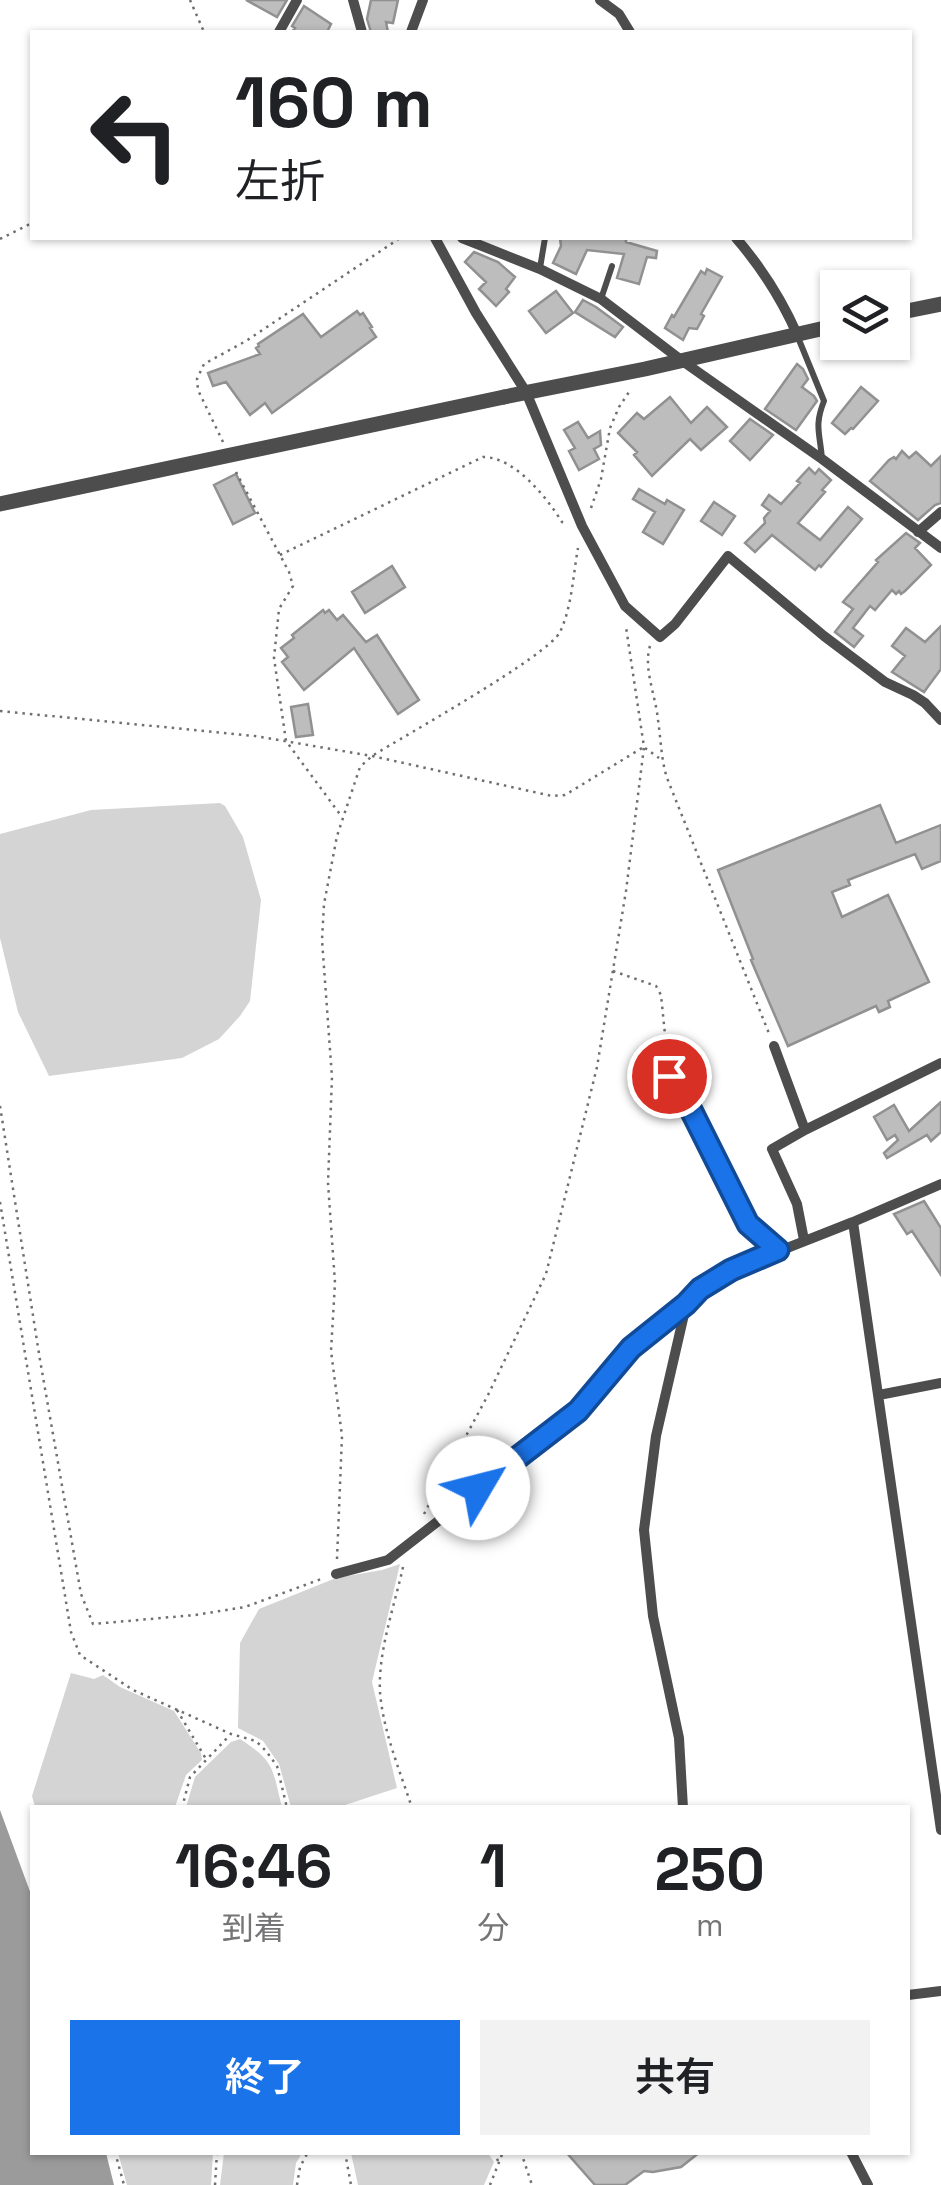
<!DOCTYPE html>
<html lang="ja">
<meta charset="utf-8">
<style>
:root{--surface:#fff;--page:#f2f2f2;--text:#202124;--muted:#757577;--accent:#1a73e8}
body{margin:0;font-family:"Space Grotesk","Noto Sans JP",sans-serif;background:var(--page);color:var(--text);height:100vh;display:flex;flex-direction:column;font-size:38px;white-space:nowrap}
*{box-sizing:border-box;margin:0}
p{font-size:32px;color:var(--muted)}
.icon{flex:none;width:55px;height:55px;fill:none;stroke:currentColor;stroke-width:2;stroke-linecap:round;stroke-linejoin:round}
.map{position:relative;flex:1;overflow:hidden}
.panel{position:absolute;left:30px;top:1805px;width:880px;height:350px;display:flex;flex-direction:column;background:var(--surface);border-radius:0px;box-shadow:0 2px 8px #0004}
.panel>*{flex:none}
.guide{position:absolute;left:30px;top:30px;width:882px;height:210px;border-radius:0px;box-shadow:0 2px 8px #0004;background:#fff;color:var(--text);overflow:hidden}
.fabs{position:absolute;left:820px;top:270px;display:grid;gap:20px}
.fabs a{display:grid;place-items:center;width:90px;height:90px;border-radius:0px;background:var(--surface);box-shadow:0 2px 8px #0004;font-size:50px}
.pin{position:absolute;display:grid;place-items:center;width:85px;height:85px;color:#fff;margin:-42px;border:5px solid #fff;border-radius:50%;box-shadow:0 2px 10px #0007}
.me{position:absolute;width:110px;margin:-55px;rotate:53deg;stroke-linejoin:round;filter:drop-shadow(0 0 8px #0008)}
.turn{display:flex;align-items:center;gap:35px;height:210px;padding:0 40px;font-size:45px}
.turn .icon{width:130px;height:130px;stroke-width:2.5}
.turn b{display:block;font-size:70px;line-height:85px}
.eta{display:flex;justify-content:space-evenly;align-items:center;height:170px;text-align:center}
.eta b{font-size:60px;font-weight:600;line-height:70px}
.button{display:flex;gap:20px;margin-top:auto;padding:20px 40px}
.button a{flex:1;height:115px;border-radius:0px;background:var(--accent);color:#fff;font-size:40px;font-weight:600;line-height:115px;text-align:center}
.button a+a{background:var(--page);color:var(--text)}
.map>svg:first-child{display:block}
</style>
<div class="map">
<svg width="941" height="2185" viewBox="0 0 941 2185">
<rect width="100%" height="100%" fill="#fff"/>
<path fill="#d4d4d4" d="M220 803 225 806 243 837 261 900 250 1001 240 1016 219 1039 182 1058 49 1076 18 1012 0 938V834L91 810Z
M400 1564 372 1682 397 1788 339 1807H291L279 1764 263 1741 238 1728 240 1643 259 1609 336 1578 382 1570Z
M71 1673 94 1679 103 1675 120 1687 174 1711 201 1753 202 1760 186 1775 175 1807H35L32 1796Z
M240 1739C276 1762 272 1769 282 1807H186L195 1777 231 1742Z
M118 2153H213L211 2185H127Z
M224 2153V2152L302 2153 296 2163 293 2185H220Z
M351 2153H488L494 2162 484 2185H358Z"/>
<path fill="#9b9b9b" d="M0 1810 32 1897V2152L106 2153 114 2185H0Z"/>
<path fill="#bdbdbd" stroke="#919191" stroke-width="2.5" d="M246 0H287L277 17Z
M371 0H398L393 23 386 22 388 32H371L367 19Z
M304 6 331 24 327 32H292L295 28 292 26Z
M560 238H626V242L657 251 656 258 647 257 639 284 617 278 624 254 587 250 576 274 553 263 561 246Z
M474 252 498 262 515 277 506 289 509 292 496 306 479 289 486 282 465 262Z
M707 269 722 277 701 314 704 316 697 329 689 328 683 340 665 328 672 315 674 317 701 271 705 274Z
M556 291 573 313 546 333 529 311Z
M583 300 596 307 623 327 615 337 575 312Z
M357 311 360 315 363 313 372 327 370 328 376 337 272 413 265 403 250 415 226 382 213 386 208 373 260 354 256 348 259 346 258 344 303 314 321 337Z
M797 364 803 369 808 379 802 387 814 396 817 401 796 430 765 409Z
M861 387 878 401 853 429 851 428 845 434 832 423Z
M670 397 691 423 707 407 727 427 701 450 690 439 652 476 634 455 637 452 618 433 637 413 644 419Z
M750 419 773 435 750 460 730 441Z
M578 422 588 438 600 431 601 445 594 449 599 459 579 470 569 451 575 448 564 430Z
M902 451 909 458 916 452 931 466 941 456V503L935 505 918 520 870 481 889 460 894 457 896 459Z
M809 468 815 474 819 469 831 480 822 490 825 492 798 523 820 540 848 507 862 519 821 567 819 565 815 570 772 535 755 552 745 543 765 523 764 518 770 511 762 505 769 495 781 504 800 483 797 481Z
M236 474 255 513 233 524 214 485Z
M639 489 665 504 667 500 684 510 663 544 643 532 655 512 633 499Z
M714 502 735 516 722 535 701 521Z
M906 533 920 543 915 548 931 565 905 591 901 594 899 591 896 594 892 590 875 610 870 606 853 628 863 636 854 647 835 632 853 609 843 602 878 562 876 560Z
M392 566 405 587 365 613 352 592Z
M323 610 325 613 329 610 337 620 343 615 366 642 377 635 419 700 398 714 354 648 304 690 282 662 288 657 281 648 294 638 292 635Z
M941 626V669L924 692 892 672 905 656 892 646 906 628 925 642Z
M308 704 313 735 296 737 291 707Z
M880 805 896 843 941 825V861L922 869 915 854 848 880 850 885 832 892 842 917 888 895 929 982 888 1001 890 1007 879 1012 876 1006 788 1046 751 960 753 959 718 870Z
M941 1102V1132L931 1141 927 1135 887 1158 884 1153 898 1140 895 1135 887 1140 874 1117 894 1105 909 1131Z
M924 1201 941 1228V1275L912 1231 907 1234 894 1214Z
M566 2152H700L681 2167 653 2172 644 2171 625 2185H595Z"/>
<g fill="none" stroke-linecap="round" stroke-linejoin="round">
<path stroke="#6f6f6f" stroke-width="2.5" stroke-dasharray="2.5 5" stroke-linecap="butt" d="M190 0 204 32
M0 239 32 223
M223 442 198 390 197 379 204 364 246 341 400 238
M236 472 289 572 293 586 279 609 274 658 286 741 342 817
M591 508 601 479 610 428 619 407 631 389
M280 555 483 457C515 457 547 498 562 522L565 524
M650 646C643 668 656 697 658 720 661 740 661 759 667 778L770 1036
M0 711 255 736 372 756 552 796 565 795 642 748
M645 748 659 758
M613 971 656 986 661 995 668 1064
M0 1106 40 1360 81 1594 93 1624 195 1615 245 1607 324 1578
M0 1202 71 1632 80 1655 133 1690 231 1734 256 1741 266 1751 277 1766 287 1808
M424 1514 488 1395 546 1274 597 1067 626 891 644 747 626 627
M337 1559 342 1436 331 1351 335 1283 328 1183 332 1077 322 940 324 904 337 836 360 767 372 756C404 736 548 656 560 632 572 607 573 575 578 548
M403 1567C394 1608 378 1651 380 1692 383 1731 400 1771 412 1808
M177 1710 206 1759
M182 1808 190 1777 230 1735
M115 2152 124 2185
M345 2152 351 2185
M494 2152 498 2161
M521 2152 532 2185
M215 2185 217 2152
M297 2185 300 2167 308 2152
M490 2185 503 2152"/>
<path stroke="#4d4d4d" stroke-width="6" d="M540 268 545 238
M601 299 612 266
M797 335 824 401C814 426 820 433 822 459"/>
<path stroke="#4d4d4d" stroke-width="10" d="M353 0 362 32
M600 0 619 14 630 32
M279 32 297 0
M411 32 423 0
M435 238 476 313 526 392 582 526 625 606 660 637 675 624 728 556 824 636 885 682 913 695 925 703 941 720
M462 238 540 269 601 299 681 360 822 459 941 548
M736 238C761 267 781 298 797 334
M918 532 941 512
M774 1046 805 1130
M669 1076 692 1112 748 1224 778 1250
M853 1222 941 1830
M804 1240 797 1204 772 1149 805 1130 941 1063
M879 1395 941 1383
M336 1574 388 1560 535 1446 578 1411 631 1348 687 1305 700 1289 731 1270 853 1222 941 1184
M683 1808 679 1738 653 1616 644 1530 656 1436 686 1306
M908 1995 941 1991
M851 2152 868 2185"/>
<path stroke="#4d4d4d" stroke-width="15" d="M892 314 941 304
M504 397 645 369 838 325"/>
<path stroke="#4d4d4d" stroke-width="15" d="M0 504 504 397"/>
</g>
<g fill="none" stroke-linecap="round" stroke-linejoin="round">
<g stroke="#114b97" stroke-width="25">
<path id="route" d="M478 1488 578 1411 631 1348 686 1304 700 1289 731 1270 778 1250 748 1224 692 1112 669 1076"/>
</g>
<use href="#route" stroke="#1a73e8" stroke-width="18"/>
</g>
</svg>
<div class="fabs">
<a><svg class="icon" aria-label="layers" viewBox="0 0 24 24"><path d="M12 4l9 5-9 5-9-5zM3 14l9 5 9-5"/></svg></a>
</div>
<div class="pin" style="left:669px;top:1076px;background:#d93025"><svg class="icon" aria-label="arrive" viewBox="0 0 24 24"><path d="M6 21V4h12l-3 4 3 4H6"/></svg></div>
<svg class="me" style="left:478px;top:1488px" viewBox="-20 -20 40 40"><circle r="19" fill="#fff"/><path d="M0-13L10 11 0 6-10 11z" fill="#1a73e8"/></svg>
<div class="guide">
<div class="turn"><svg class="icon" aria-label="left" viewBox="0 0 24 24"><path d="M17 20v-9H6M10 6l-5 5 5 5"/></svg><div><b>160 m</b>左折</div></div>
</div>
<section class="panel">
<div class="eta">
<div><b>16:46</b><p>到着</p></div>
<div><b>1</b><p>分</p></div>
<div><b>250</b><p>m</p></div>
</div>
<div class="button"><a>終了</a><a>共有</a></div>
</section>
</div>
